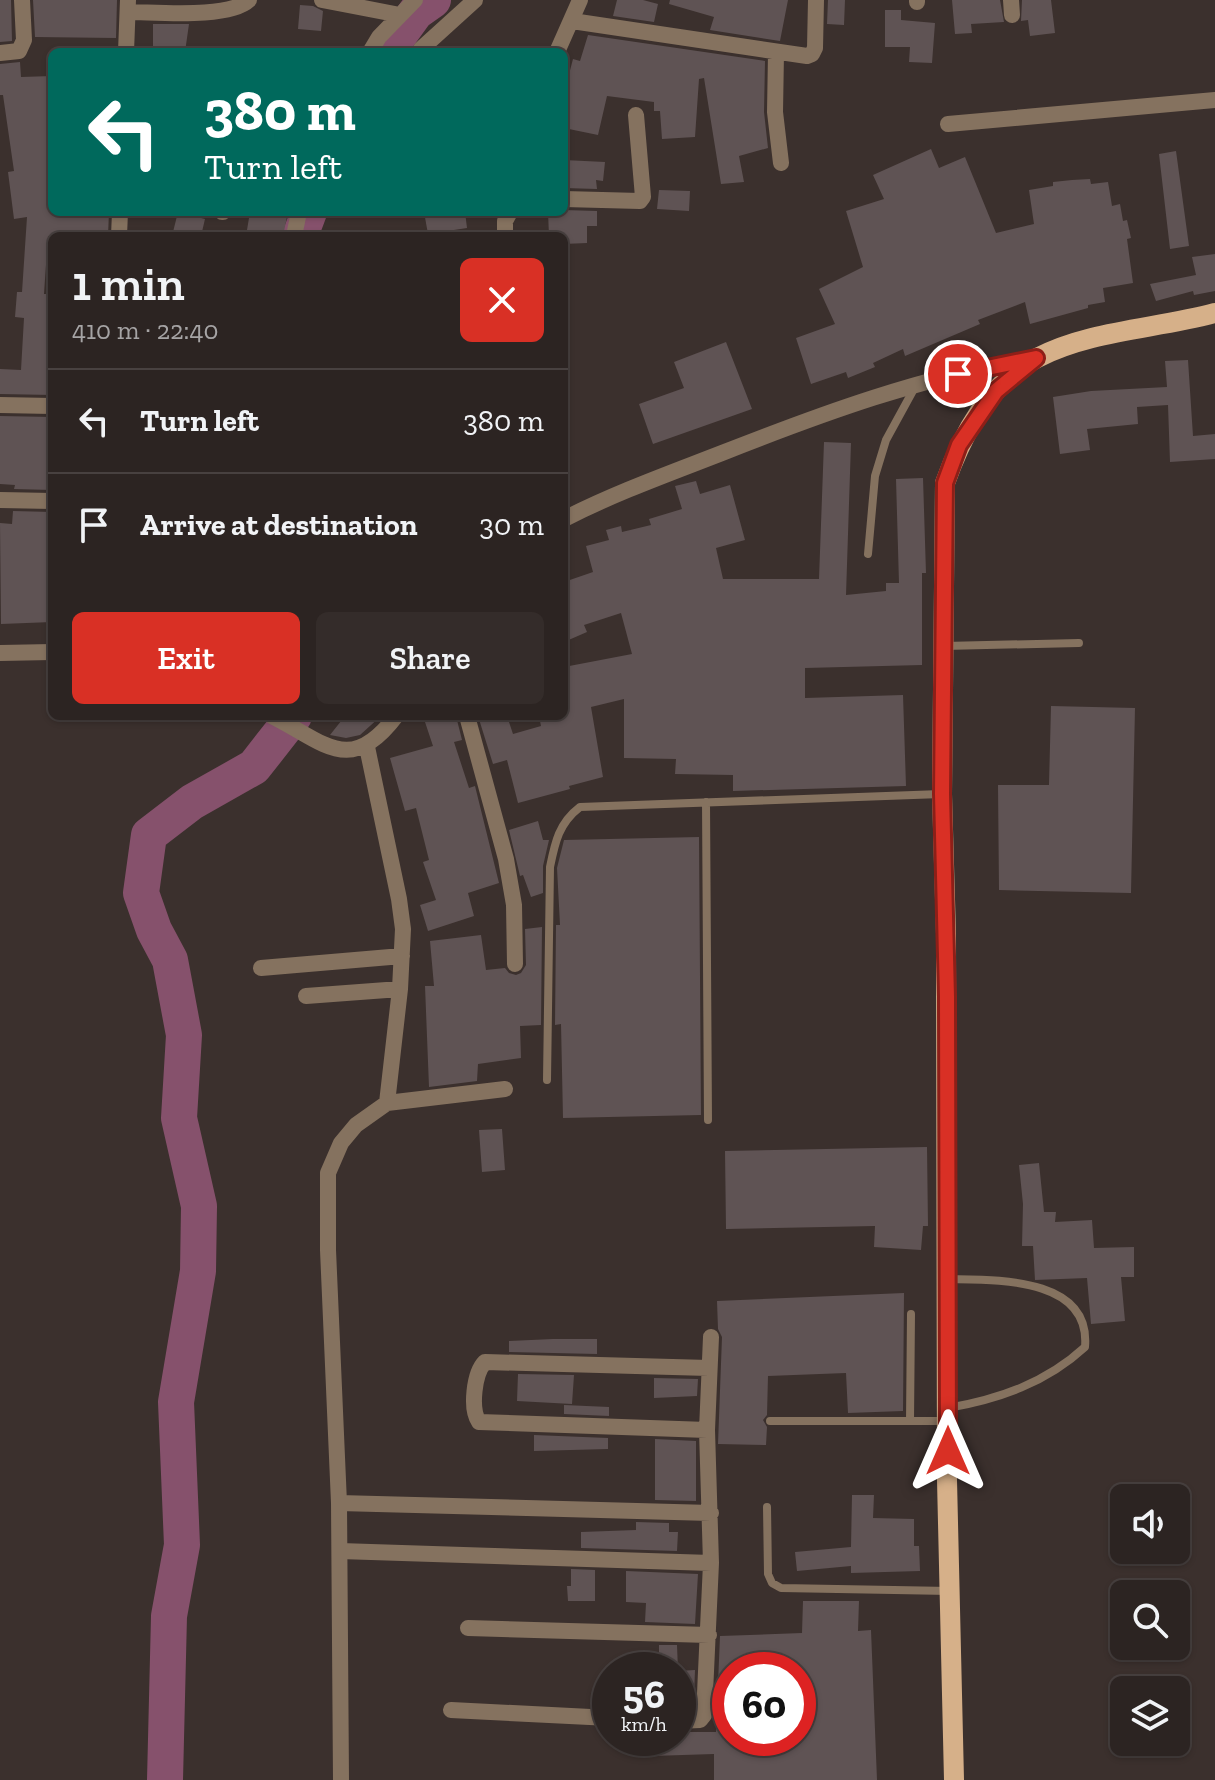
<!DOCTYPE html>
<meta charset="utf-8">
<style>
:root{--surface:#2c2422;--page:#342c2a;--text:#f1f3f6;--muted:#a6a4a5;--line:#484140;--accent:#d93025}
body{margin:0;font-family:"Zilla Slab",serif;background:var(--page);color:var(--text);height:100vh;display:flex;flex-direction:column;font-size:30px;white-space:nowrap}
*{box-sizing:border-box;margin:0}
p{font-size:26px;color:var(--muted)}
.icon{flex:none;width:44px;height:44px;fill:none;stroke:currentColor;stroke-width:2;stroke-linecap:round;stroke-linejoin:round}
.map{position:relative;flex:1;overflow:hidden}
.side{position:absolute;left:48px;top:232px;width:520px;height:488px;display:flex;flex-direction:column;background:var(--surface);border-radius:12px;box-shadow:0 2px 6px #0004,0 0 0 2px var(--line)}
.side>*{flex:none}
.hud{position:absolute;left:48px;top:48px;width:520px;height:168px;border-radius:12px;box-shadow:0 2px 6px #0004,0 0 0 2px var(--line);background:#00695c;color:#fff;overflow:hidden}
.controls{position:absolute;left:1110px;top:1484px;display:grid;gap:16px}
.controls a{display:grid;place-items:center;width:80px;height:80px;border-radius:12px;background:var(--surface);box-shadow:0 2px 6px #0004,0 0 0 2px var(--line);font-size:40px}
.speed{position:absolute;left:592px;top:1652px;display:flex;gap:16px;font-size:40px;font-weight:700;text-align:center}
.speed>*{display:grid;place-content:center;width:104px;height:104px;border-radius:50%;background:var(--surface);box-shadow:0 2px 6px #0004,0 0 0 2px var(--line);line-height:1}
.speed small{font-size:20px;font-weight:400}
.speed .limit{border:12px solid #d22;background:#fff;color:#111}
.pin{position:absolute;display:grid;place-items:center;width:68px;height:68px;color:#fff;margin:-34px;border:4px solid #fff;border-radius:50%;box-shadow:0 2px 8px #0007}
.me{position:absolute;width:88px;margin:-44px;rotate:0deg;stroke-linejoin:round;filter:drop-shadow(0 0 6px #0008)}
.turn{display:flex;align-items:center;gap:28px;height:168px;padding:0 24px;font-size:36px}
.turn .icon{width:104px;height:104px;stroke-width:2.5}
.turn b{display:block;font-size:56px;line-height:68px}
.round{display:grid;place-items:center;flex:none;width:84px;height:84px;border-radius:12px;background:var(--page)}
.headline{display:flex;align-items:center;justify-content:space-between;height:136px;padding:0 24px}
h1{font-size:48px;font-weight:600;line-height:60px}
.cta{display:flex;gap:16px;margin-top:auto;padding:16px 24px}
.cta a{flex:1;height:92px;border-radius:12px;background:var(--accent);color:#fff;font-size:32px;font-weight:600;line-height:92px;text-align:center}
.cta a+a{background:var(--page);color:var(--text)}
ul{padding:0;list-style:none}
li{display:flex;align-items:center;gap:24px;height:104px;padding:0 24px;border-top:2px solid var(--line)}
li div{flex:1}
li b{display:block;font-size:30px}
li em{font-style:normal}
.map>svg:first-child{display:block}
</style>
<div class="map">
<svg width="1215" height="1780" viewBox="0 0 1215 1780">
<rect width="100%" height="100%" fill="#3b302d"/>
<g fill="none" stroke-linecap="round" stroke-linejoin="round">
<path stroke="#86516c" stroke-width="36" d="M387 52 416 12 433 0
M300 236 309 212
M165 1780 169 1616 182 1545 176 1402 198 1271 199 1206 179 1118 184 1035 170 960 154 930 141 893 149 835 192 802 254 767 294 716"/>
</g>
<path fill="#5f5354" fill-rule="evenodd" d="M0 0H11L12 41 0 42Z
M33 0H117L116 38 35 37Z
M617 0H643L658 4 654 22 613 16Z
M670 0H788L780 41 710 30 714 17 669 4Z
M828 0H845L844 25 827 24Z
M952 0H1000L1004 22 971 24 972 33 955 34Z
M1022 0H1051L1055 33 1030 36 1028 20 1021 21Z
M300 5 313 6 323 11 321 31 298 29Z
M885 10H901V20L935 23 932 63 909 62 910 47H885Z
M153 24H189L185 52H153Z
M588 35 765 61 764 112 768 148 739 156 744 182 721 184 704 78 699 79 695 137 662 139 660 111H654V102L607 96 598 135 564 128V93L573 59 580 61Z
M20 62 21 77 52 76V137L46 138 52 212H109L108 236H48L44 294H52V395L0 394V369L21 370 24 318 15 317 17 292H22L27 217 14 219 8 172 14 171 3 95H0V64Z
M931 149 939 168 965 157 996 233 1034 224 1029 190 1053 186V182L1072 180 1090 179 1091 184 1108 182 1112 206 1120 204 1123 221 1127 220 1131 238 1127 239 1133 283 1103 288 1105 302 1088 305V308L1030 324 1025 302 978 320 980 324 905 356 903 349 873 363 875 367 848 378 846 372 811 384 796 338 835 324 819 289 863 267 846 211 884 199 873 175Z
M1176 151 1189 246 1170 249 1159 154Z
M564 160 605 162 603 181 596 180 597 189 564 188Z
M659 190 690 191 689 211 657 209Z
M564 210 597 211V226H587V243L564 244V236H549L548 212Z
M178 212 205 219 201 236H172Z
M250 212H288L283 236H246Z
M424 212H465L467 228 428 234Z
M1215 254V291L1194 295 1193 291 1156 301 1150 284 1196 275 1192 257Z
M726 342 752 409 653 444 639 404 684 388 674 362Z
M1188 360 1193 436 1215 434V459L1170 462 1168 405 1137 407 1138 424 1087 429 1090 450 1060 454 1053 397 1091 391 1167 387 1165 361Z
M0 416 52 417V490L14 489 15 485 0 484Z
M824 442 851 443 846 595 886 591V583H899L896 479 923 478 926 573H922V665L805 668V698L903 695 906 786 733 791V775L675 774 676 759 624 758V699L591 707 603 777 569 786 570 789 518 803 507 760 493 764 478 716H507L513 734 541 726 539 716H564V667L632 654 621 613 584 625 587 632 564 642V582L593 572 586 546 609 540 606 530 621 526 622 532 651 525 649 519 682 509 675 486 696 481 700 494 730 485 745 540 716 548 723 579H819Z
M13 511 52 512V622L1 624 0 523 12 524Z
M1051 706 1135 708 1131 893 999 890 998 785H1049Z
M345 716H381L360 735 346 738 330 735Z
M423 716H456L462 740 454 742 469 788 475 786 499 883 468 893 474 916 428 931 420 905 436 900 423 862 429 860 416 808 405 811 390 758 433 746Z
M538 821 543 840H549L543 866V893L531 897 523 875 520 876 509 830Z
M699 837 701 1115 563 1118 561 1024 555 1025 556 925H560L557 868 564 840Z
M542 927 541 1025 520 1026 521 1058 478 1064 477 1081 429 1087 425 986H434L430 941 481 935 486 970 505 968 509 973 516 975 521 973 526 965 525 929Z
M502 1129 505 1170 482 1172 479 1130Z
M927 1147 928 1226H923L921 1250 874 1247 875 1226 726 1229 725 1151Z
M1039 1163 1044 1212H1056L1055 1222 1092 1220 1094 1248 1134 1247V1277H1121L1125 1321 1091 1324 1087 1278 1035 1280 1033 1246H1022L1023 1204 1019 1165Z
M904 1293 903 1411 848 1413 846 1373 768 1376 767 1415 763 1420 767 1427 766 1445 718 1444 722 1337 718 1329 717 1301Z
M553 1339H597V1354L509 1352V1341Z
M518 1374 574 1375 572 1404 517 1401Z
M654 1378 698 1379 697 1396 654 1398Z
M564 1405 609 1407V1416L564 1414Z
M534 1435 608 1438V1449L534 1451Z
M655 1439 696 1441V1501L655 1500Z
M852 1495H874L873 1518 914 1519V1546H919L920 1571 851 1573V1566L797 1571 795 1552 851 1547Z
M636 1522 669 1523V1532H678L677 1551 581 1548V1532L636 1530Z
M571 1569 595 1570V1601H568L567 1586H571Z
M626 1571 698 1574 695 1624 645 1622 646 1603 626 1602Z
M803 1601H859L858 1631 871 1630 877 1780H714V1754L652 1756 651 1738H678V1732H716L720 1636 802 1633ZM730 1670H798V1738H730Z
M659 1645H677L678 1670H659Z
M695 1670 694 1697H678V1671Z"/>
<g fill="none" stroke-linecap="round" stroke-linejoin="round">
<path stroke="#85725f" stroke-width="8" d="M868 554 875 476 886 440 915 387
M944 646 1079 643
M706 802 708 1120
M547 1080 550 867C555 842 559 823 580 807L941 794
M948 1408C999 1399 1046 1383 1085 1347 1091 1277 996 1280 949 1279
M770 1421H947
M910 1421 911 1314
M767 1507 768 1574 772 1583 781 1588 950 1591"/>
<path stroke="#85725f" stroke-width="16" d="M322 0 400 15
M917 0V2
M1011 0 1012 15
M128 12C156 12 229 19 249 0
M572 21 807 56 812 54 815 48 816 0
M126 52 128 0
M370 52 379 37 415 0
M420 52 421 49 475 0
M557 52 580 0
M0 53 19 51 24 40 22 0
M776 53 775 112 781 163
M948 124 1215 100
M564 199 640 201 643 197 636 115
M222 212H223
M119 236 120 212
M294 236 299 212
M505 236V221L510 212
M0 405 52 406
M0 500 52 501
M564 519C615 493 668 474 722 453 821 414 924 376 1030 359
M0 653 52 652
M272 716C324 742 350 777 396 716
M467 716 506 859 514 905 515 964
M261 968 402 956
M306 996 400 989
M387 1103 505 1089
M707 1430 479 1422C470 1409 474 1373 485 1362L709 1368
M339 1503 711 1513
M340 1551 711 1563
M468 1628 709 1635
M451 1710 610 1718
M678 1721 700 1720 704 1715 711 1563 707 1430 711 1337
M341 1780 339 1503 328 1250V1173L341 1143 356 1125 387 1103 400 989 403 929 399 899 367 747"/>
<path stroke="#d6b089" stroke-width="20" d="M954 1780 947 1480 946 934 942 794 945 483C962 435 990 382 1037 358 1091 330 1157 329 1215 313"/>
</g>
<g fill="none" stroke-linecap="round" stroke-linejoin="round">
<g stroke="#8d1f18" stroke-width="20">
<path id="route" d="M948 1451 947 997 942 794 945 483 959 445 996 391 1036 358 958 374"/>
</g>
<use href="#route" stroke="#d93025" stroke-width="14"/>
</g>
</svg>
<div class="controls">
<a><svg class="icon" aria-label="sound" viewBox="0 0 24 24"><path d="M4 9h4l5-4v14l-5-4H4zM17 9q2 3 0 6"/></svg></a>
<a><svg class="icon" aria-label="search" viewBox="0 0 24 24"><circle cx="10" cy="10" r="6"/><path d="M15 15l6 6"/></svg></a>
<a><svg class="icon" aria-label="layers" viewBox="0 0 24 24"><path d="M12 4l9 5-9 5-9-5zM3 14l9 5 9-5"/></svg></a>
</div>
<div class="speed"><div>56<small>km/h</small></div><div class="limit">60</div></div>
<div class="pin" style="left:958px;top:374px;background:#d93025"><svg class="icon" aria-label="arrive" viewBox="0 0 24 24"><path d="M6 21V4h12l-3 4 3 4H6"/></svg></div>
<svg class="me" style="left:948px;top:1451px" viewBox="-20 -20 40 40"><path d="M0-17L14 15 0 8-14 15z" fill="#d93025" stroke="#fff" stroke-width="4"/></svg>
<div class="hud">
<div class="turn"><svg class="icon" aria-label="left" viewBox="0 0 24 24"><path d="M17 20v-9H6M10 6l-5 5 5 5"/></svg><div><b>380 m</b>Turn left</div></div>
</div>
<section class="side">
<div class="headline"><div><h1>1 min</h1><p>410 m · 22:40</p></div><a class="round" style="background:#d93025;color:#fff"><svg class="icon" aria-label="close" viewBox="0 0 24 24"><path d="M6 6l12 12M18 6L6 18"/></svg></a></div>
<ul>
<li><svg class="icon" aria-label="left" viewBox="0 0 24 24"><path d="M17 20v-9H6M10 6l-5 5 5 5"/></svg><div><b>Turn left</b></div><em>380 m</em></li>
<li><svg class="icon" aria-label="arrive" viewBox="0 0 24 24"><path d="M6 21V4h12l-3 4 3 4H6"/></svg><div><b>Arrive at destination</b></div><em>30 m</em></li>
</ul>
<div class="cta"><a>Exit</a><a>Share</a></div>
</section>
</div>
